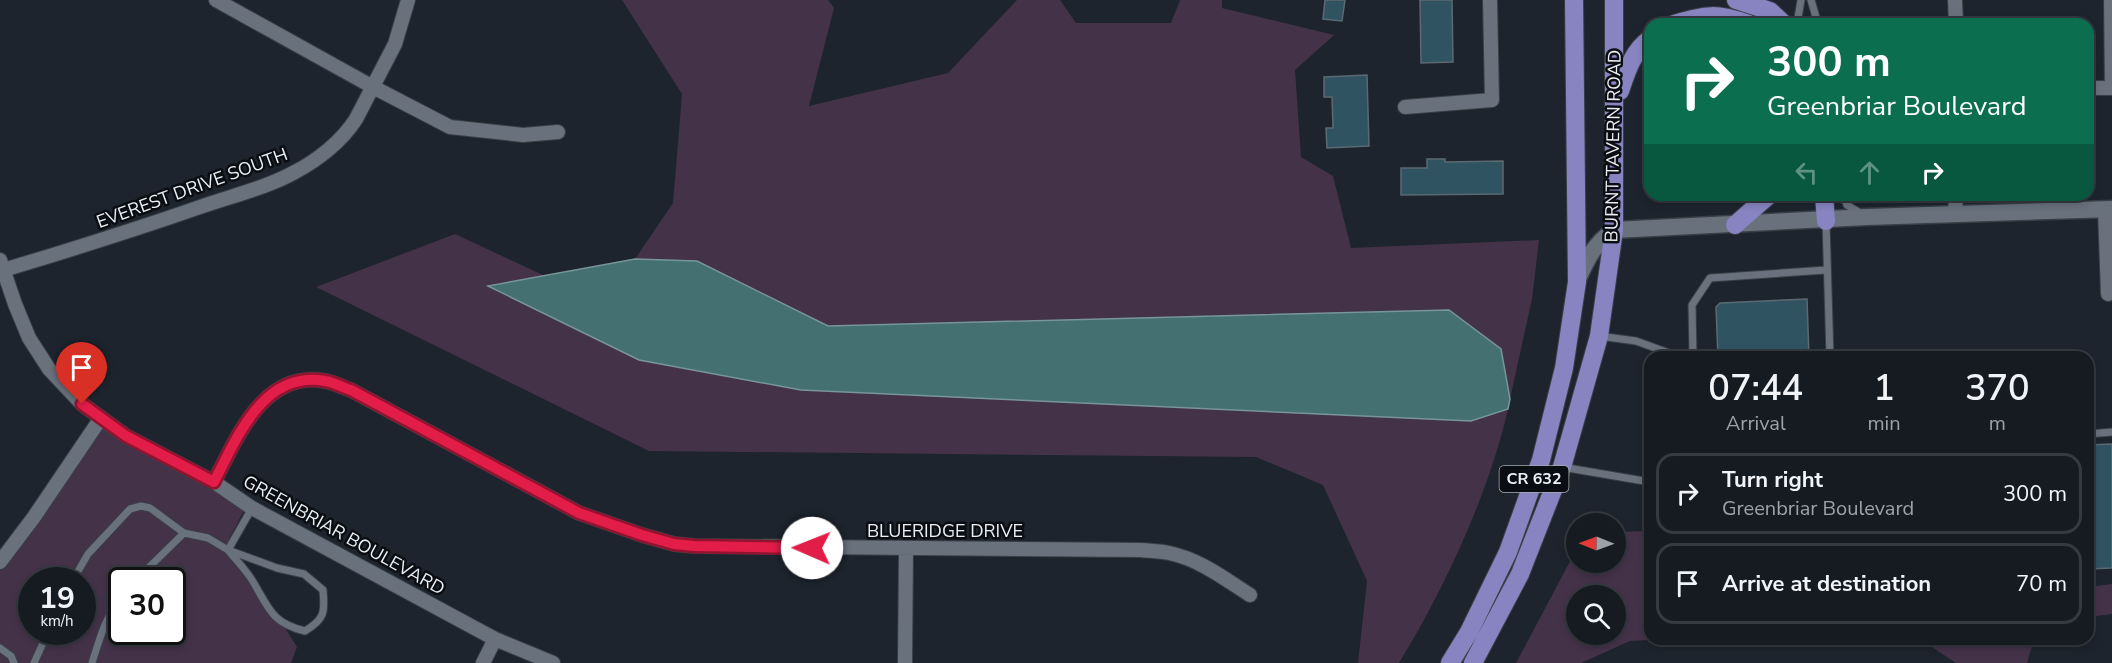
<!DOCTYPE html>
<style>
:root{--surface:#161b22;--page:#1f242a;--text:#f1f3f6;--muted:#9ea1a5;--line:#353940}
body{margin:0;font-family:"Nunito Sans",sans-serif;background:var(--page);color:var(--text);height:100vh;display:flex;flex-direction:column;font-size:22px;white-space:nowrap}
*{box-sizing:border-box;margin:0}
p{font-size:20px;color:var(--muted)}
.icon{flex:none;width:33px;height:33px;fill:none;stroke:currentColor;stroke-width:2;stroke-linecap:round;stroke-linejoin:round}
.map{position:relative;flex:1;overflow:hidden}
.details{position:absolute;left:1644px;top:351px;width:450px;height:294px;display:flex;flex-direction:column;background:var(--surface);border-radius:18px;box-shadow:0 3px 9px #0003,0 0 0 2px var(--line)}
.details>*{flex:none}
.hud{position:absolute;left:1644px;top:18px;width:450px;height:183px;border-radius:18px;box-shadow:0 3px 9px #0003,0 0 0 2px var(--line);background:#0b6e4f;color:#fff;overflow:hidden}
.needle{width:39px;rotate:271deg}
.buttons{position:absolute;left:1566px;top:513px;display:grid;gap:12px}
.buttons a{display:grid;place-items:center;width:60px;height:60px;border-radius:50%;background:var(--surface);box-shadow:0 3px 9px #0003,0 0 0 2px var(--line);font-size:30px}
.speed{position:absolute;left:18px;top:567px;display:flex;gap:12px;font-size:30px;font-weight:700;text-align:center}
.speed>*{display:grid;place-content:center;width:78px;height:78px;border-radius:50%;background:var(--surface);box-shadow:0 3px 9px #0003,0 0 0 2px var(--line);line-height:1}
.speed small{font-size:15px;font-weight:400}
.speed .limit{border:3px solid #111;border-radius:9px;background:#fff;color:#111}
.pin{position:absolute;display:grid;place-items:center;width:51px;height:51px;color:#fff;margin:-62px -26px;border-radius:50% 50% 50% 0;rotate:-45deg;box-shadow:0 0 6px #0007}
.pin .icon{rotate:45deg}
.me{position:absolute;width:66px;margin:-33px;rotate:271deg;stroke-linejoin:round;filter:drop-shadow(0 0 4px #0008)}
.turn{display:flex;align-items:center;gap:21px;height:126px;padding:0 24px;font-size:27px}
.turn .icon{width:78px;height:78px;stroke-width:2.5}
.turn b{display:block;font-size:42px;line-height:51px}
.lanes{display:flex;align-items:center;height:57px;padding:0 24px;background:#0003;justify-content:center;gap:30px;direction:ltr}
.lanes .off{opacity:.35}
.eta{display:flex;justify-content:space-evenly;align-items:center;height:102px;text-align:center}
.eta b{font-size:36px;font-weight:600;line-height:42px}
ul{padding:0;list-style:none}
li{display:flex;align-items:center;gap:18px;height:81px;margin:0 12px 9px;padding:0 12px;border:3px solid var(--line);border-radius:18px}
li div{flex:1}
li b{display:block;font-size:22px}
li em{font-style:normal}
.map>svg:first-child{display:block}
</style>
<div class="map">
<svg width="2112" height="663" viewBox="0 0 2112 663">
<rect width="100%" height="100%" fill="#1d242d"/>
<path fill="#443249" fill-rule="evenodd" d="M622 0H828L834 8 809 106 948 73 1017 0H1060L1076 23H1171L1180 0H1222V8L1334 35 1295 70 1301 157 1333 176 1351 248 1539 240 1532 299 1510 399 1501 349 1449 310 828 326 697 261 635 259 673 203 682 94Z
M455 234 545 276 489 286 639 360 801 390 1471 421 1508 409C1489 493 1444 590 1399 663H1358L1367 581 1323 485 1256 457 649 451 316 287Z
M106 421 250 499 229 539 297 647 291 663H0V558ZM32 580H82V632H32ZM122 580H172V632H122Z
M1650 531V639H1669L1630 641 1581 663H1516L1576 550V562H1616V532ZM1576 596H1616V634H1576Z
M2112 584V614L2088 617V587Z
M1920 639H2034L2027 663H1956Z"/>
<path fill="#457071" stroke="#779699" stroke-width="1.5" d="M635 259 697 261 828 326 1449 310 1501 349 1510 399 1508 409 1471 421 801 390 639 360 488 286Z"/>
<path fill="#305362" stroke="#5b6a71" stroke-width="1.5" d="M1325 0H1345L1342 21 1323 19Z
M1420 0H1452L1453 62 1421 63Z
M1367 75 1369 146 1327 148 1326 128H1333L1332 97H1324V77Z
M1427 159H1445V162L1503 161V194L1401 195V168H1427Z
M1807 299 1809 357H1718L1716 307 1720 303Z
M2112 444V568L2088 569V445Z"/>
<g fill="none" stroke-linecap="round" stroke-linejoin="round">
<g stroke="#393f46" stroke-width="9">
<path id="service" d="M1811 0 1818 24
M1797 24 1801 0
M1843 195 1847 205 1862 214
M1826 222 1830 357
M1599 336 1636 341 1680 357
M1693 357 1692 305 1710 278 1826 270
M2088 434 2112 432
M1562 467 1650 482
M228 550 252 508
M73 580 88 554 130 509 141 506 150 508 184 533
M136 580 184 533 208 538 228 550 277 568 304 574 323 590C325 612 325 619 305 631 271 623 269 608 252 580 245 569 236 560 228 550
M0 648 11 656 14 663
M34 663 48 632
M92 663C99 641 106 614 122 597"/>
</g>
<g stroke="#393f46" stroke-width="16">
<path id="minor" d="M216 0 373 87 450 127 523 135 558 132
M1955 0 1956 24
M2111 0 2112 88
M2088 88H2112
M1405 107 1492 100 1490 0
M2105 210 2108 294
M1955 214 1956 195
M0 260 15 304 29 338 49 369 82 404 126 436 214 482 252 508 495 639 553 663
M0 271C67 251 134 230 200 207 231 196 266 188 295 172 318 160 342 141 356 119L395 44 408 0
M214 482C237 438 263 370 325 381 333 382 342 387 351 390L579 513 642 535 674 544 694 546 1141 550C1150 551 1160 551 1169 553 1199 559 1225 579 1250 595
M0 562 34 517 101 418
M483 663 495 639
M905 663 906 548"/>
</g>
<g stroke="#393f46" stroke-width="19">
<path id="tertiary" d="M1577 281C1587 259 1594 244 1614 230L1867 217 2112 209"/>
</g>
<g stroke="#393f46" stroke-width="20">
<path id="primary" d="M1736 0 1770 11 1784 24
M1674 24C1707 14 1716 13 1749 24
M1620 91C1626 73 1633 50 1650 39
M1824 195 1826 221
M1735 225 1769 195
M1450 663 1469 632 1508 552 1541 460 1564 368 1577 282 1574 0
M1473 663 1520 574 1562 467 1599 336 1614 230V0"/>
</g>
<use href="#service" stroke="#69717d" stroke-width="7"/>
<use href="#minor" stroke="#69717d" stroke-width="14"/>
<use href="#tertiary" stroke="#69717d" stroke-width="16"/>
<use href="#primary" stroke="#8884c1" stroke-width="18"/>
</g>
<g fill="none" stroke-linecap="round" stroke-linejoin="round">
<g stroke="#92132f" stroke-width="15">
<path id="route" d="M82 404 126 436 214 482C237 438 263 370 325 381 333 382 342 387 351 390L579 513 642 535 674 544 694 546 812 548"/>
</g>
<use href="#route" stroke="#e11d48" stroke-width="10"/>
</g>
<g text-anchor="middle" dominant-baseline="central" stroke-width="5" stroke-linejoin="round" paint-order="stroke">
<rect fill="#0a0d11" stroke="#a8acb1" stroke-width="1.5" x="1499.5" y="466" width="69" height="26" rx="4.5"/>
<g font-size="16" font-weight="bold" fill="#ebf0f6">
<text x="1534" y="479">CR 632</text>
</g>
<g font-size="18" fill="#ebf0f6" stroke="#0a0d11">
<text transform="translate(1613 146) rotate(-89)">BURNT TAVERN ROAD</text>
<text transform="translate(192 188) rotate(-20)">EVEREST DRIVE SOUTH</text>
<text x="945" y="531">BLUERIDGE DRIVE</text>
<text transform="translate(344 535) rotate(29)">GREENBRIAR BOULEVARD</text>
</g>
</g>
</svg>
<div class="buttons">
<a><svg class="needle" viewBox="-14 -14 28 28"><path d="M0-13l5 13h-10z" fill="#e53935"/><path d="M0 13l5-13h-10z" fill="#9ea1a5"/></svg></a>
<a><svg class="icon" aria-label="search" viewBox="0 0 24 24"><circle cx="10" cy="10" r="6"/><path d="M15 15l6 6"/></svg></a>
</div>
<div class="speed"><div>19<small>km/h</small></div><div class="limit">30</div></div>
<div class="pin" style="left:82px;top:404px;background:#d93025"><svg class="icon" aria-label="arrive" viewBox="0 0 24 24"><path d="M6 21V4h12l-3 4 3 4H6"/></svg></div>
<svg class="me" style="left:812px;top:548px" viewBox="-20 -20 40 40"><circle r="19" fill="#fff"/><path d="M0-13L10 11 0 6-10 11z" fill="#e11d48"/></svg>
<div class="hud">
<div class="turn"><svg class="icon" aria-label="right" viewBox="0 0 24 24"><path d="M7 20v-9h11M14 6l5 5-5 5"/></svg><div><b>300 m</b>Greenbriar Boulevard</div></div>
<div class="lanes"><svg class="icon off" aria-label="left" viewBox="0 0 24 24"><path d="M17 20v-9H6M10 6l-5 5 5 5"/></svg><svg class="icon off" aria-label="ahead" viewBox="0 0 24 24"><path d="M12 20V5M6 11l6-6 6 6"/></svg><svg class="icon" aria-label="right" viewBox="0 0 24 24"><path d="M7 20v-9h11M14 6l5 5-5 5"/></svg></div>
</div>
<section class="details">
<div class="eta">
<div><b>07:44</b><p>Arrival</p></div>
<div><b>1</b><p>min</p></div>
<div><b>370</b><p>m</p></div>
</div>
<ul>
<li><svg class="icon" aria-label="right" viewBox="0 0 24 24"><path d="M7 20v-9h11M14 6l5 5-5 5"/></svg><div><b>Turn right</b><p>Greenbriar Boulevard</p></div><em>300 m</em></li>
<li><svg class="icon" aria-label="arrive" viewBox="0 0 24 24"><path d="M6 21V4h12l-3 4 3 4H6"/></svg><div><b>Arrive at destination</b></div><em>70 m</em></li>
</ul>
</section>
</div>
